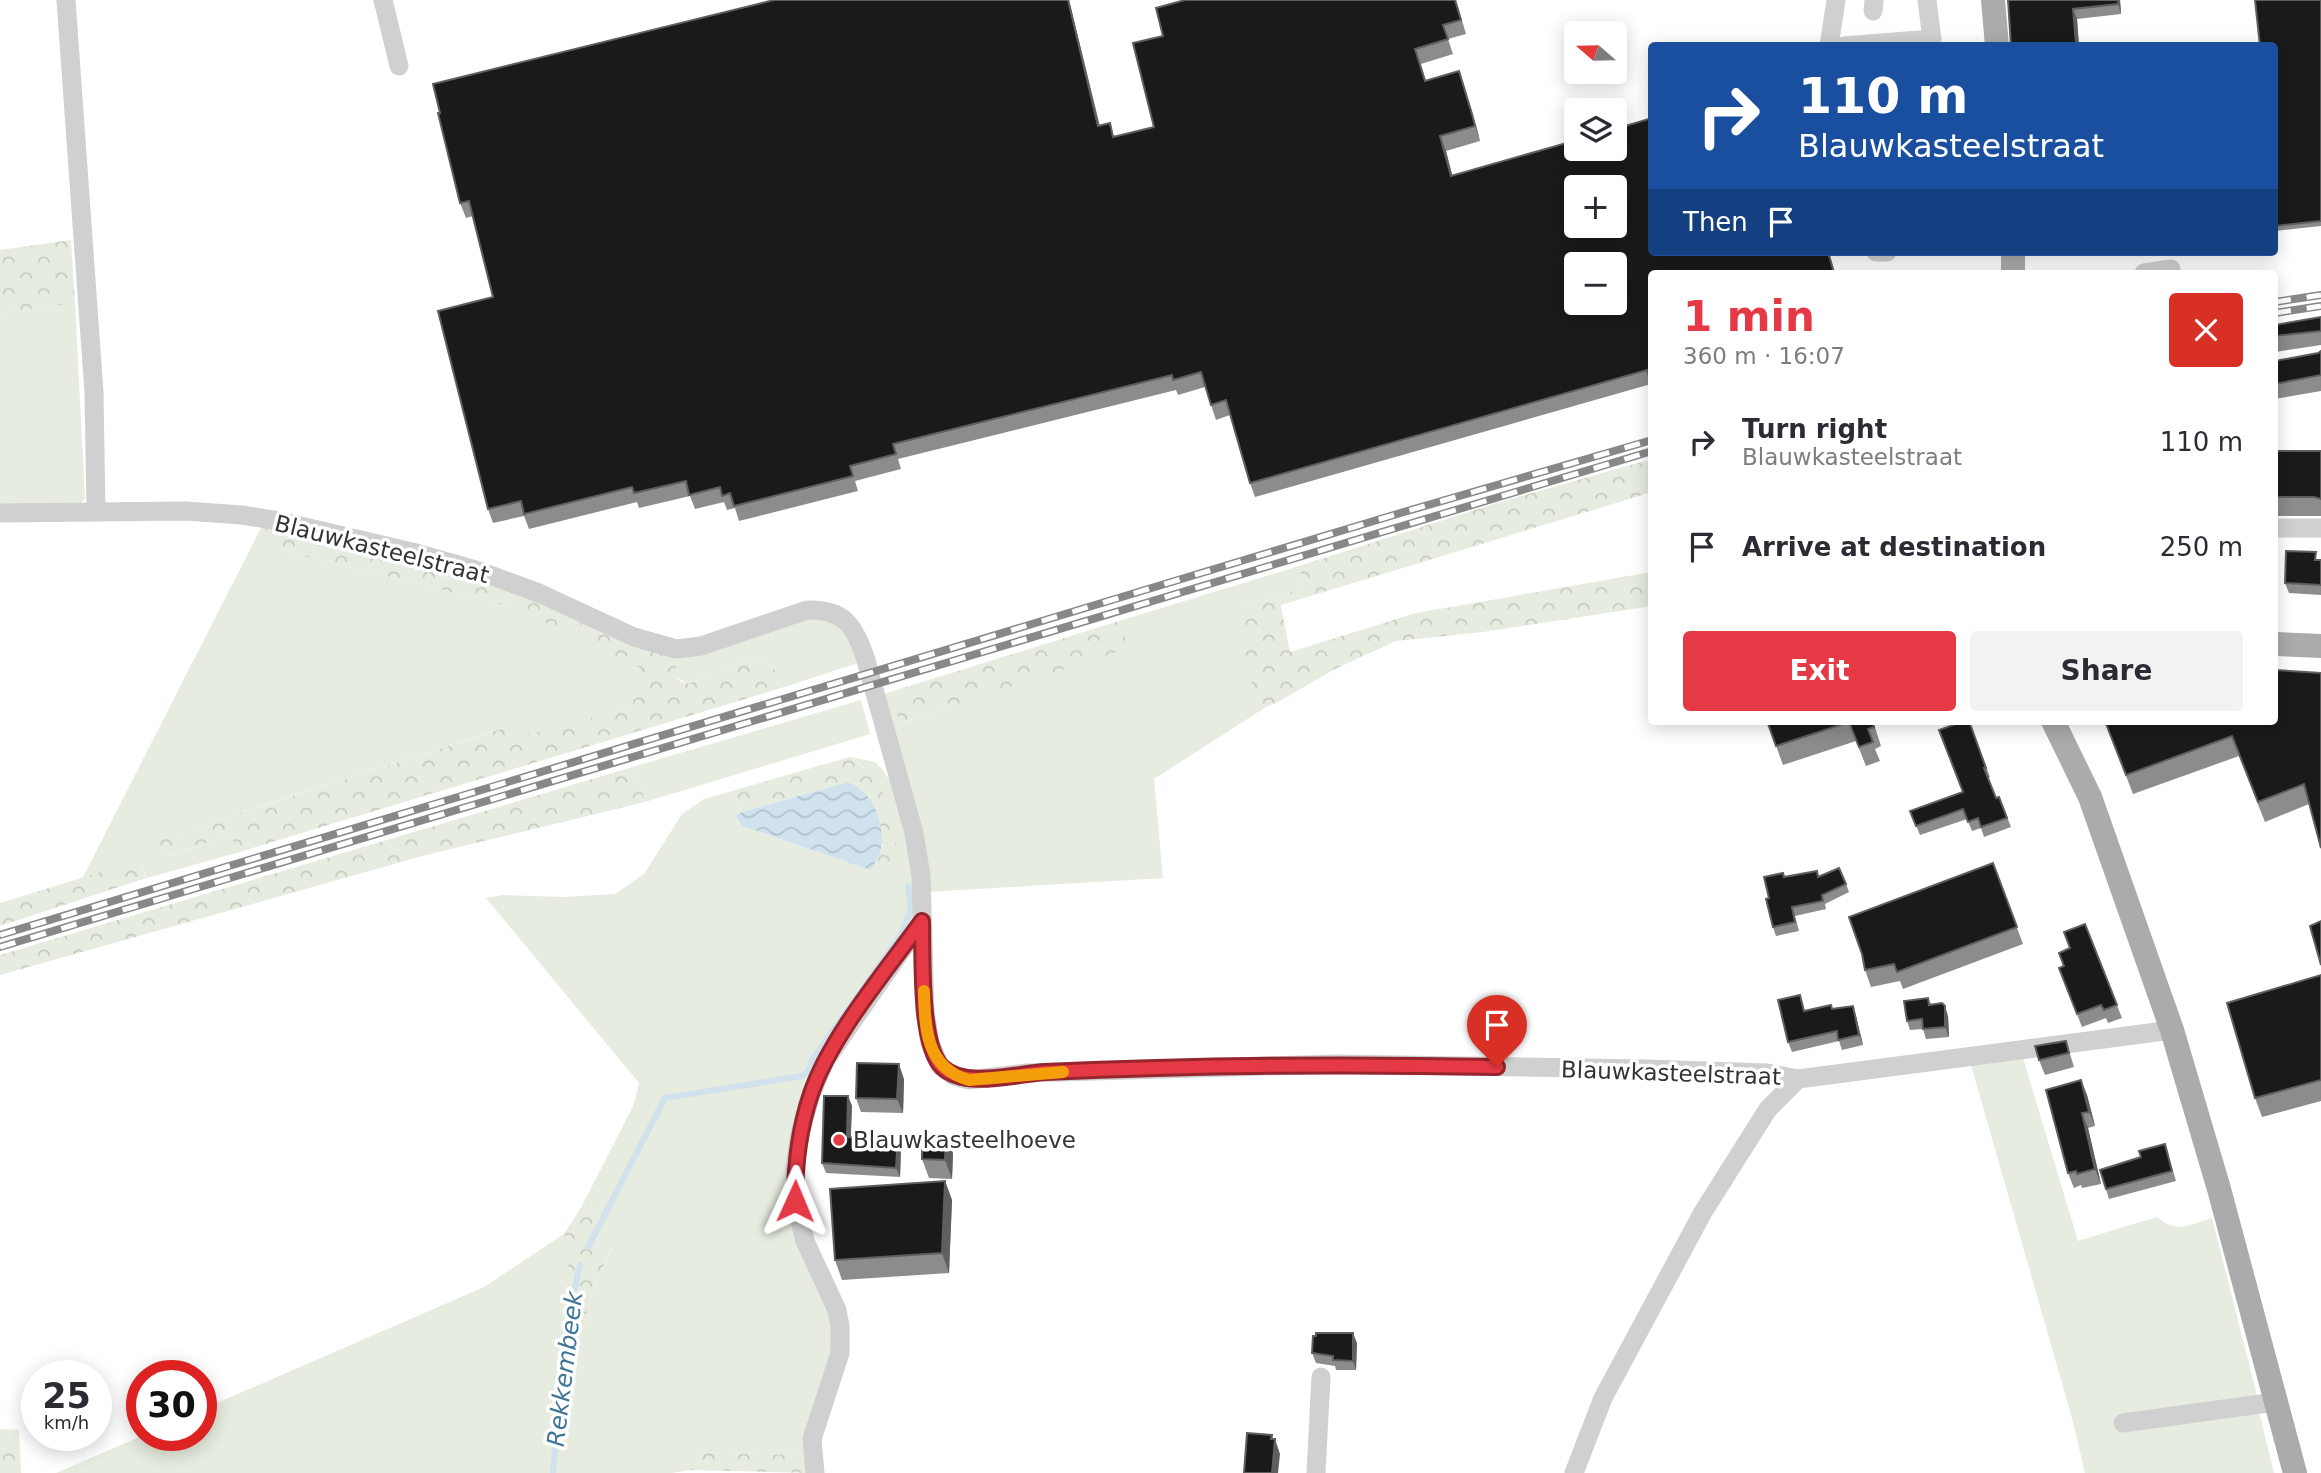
<!DOCTYPE html>
<meta charset="utf-8">
<style>
:root{--surface:#fff;--page:#f2f2f3;--text:#2b2b33;--muted:#7c7c81;--accent:#e63946}
body{margin:0;font-family:"DejaVu Sans",sans-serif;background:var(--page);color:var(--text);height:100vh;display:flex;flex-direction:column;font-size:26px;white-space:nowrap}
*{box-sizing:border-box;margin:0}
p{font-size:23px;color:var(--muted)}
.icon{flex:none;width:38px;height:38px;fill:none;stroke:currentColor;stroke-width:2;stroke-linecap:round;stroke-linejoin:round}
.map{position:relative;flex:1;overflow:hidden}
.panel{position:absolute;left:1648px;top:270px;width:630px;height:455px;display:flex;flex-direction:column;background:var(--surface);border-radius:7px;box-shadow:0 4px 18px #0003}
.panel>*{flex:none}
.top-card{position:absolute;left:1648px;top:42px;width:630px;height:214px;border-radius:7px;box-shadow:0 4px 18px #0003;background:#1a4fa0;color:#fff;overflow:hidden}
.needle{width:46px;rotate:290deg}
.fabs{position:absolute;left:1564px;top:21px;display:grid;gap:14px}
.fabs a{display:grid;place-items:center;width:63px;height:63px;border-radius:7px;background:var(--surface);box-shadow:0 4px 18px #0003;font-size:35px}
.speed{position:absolute;left:21px;top:1360px;display:flex;gap:14px;font-size:35px;font-weight:700;text-align:center}
.speed>*{display:grid;place-content:center;width:91px;height:91px;border-radius:50%;background:var(--surface);box-shadow:0 4px 18px #0003;line-height:1}
.speed small{font-size:18px;font-weight:400}
.speed .limit{border:10px solid #d22;background:#fff;color:#111}
.pin{position:absolute;display:grid;place-items:center;width:60px;height:60px;color:#fff;margin:-72px -30px;border-radius:50% 50% 50% 0;rotate:-45deg;box-shadow:0 0 7px #0007}
.pin .icon{rotate:45deg}
.me{position:absolute;width:77px;margin:-38px;rotate:1deg;stroke-linejoin:round;filter:drop-shadow(0 0 5px #0008)}
.turn{display:flex;align-items:center;gap:24px;height:147px;padding:0 35px;font-size:32px}
.turn .icon{width:91px;height:91px;stroke-width:2.5}
.turn b{display:block;font-size:49px;line-height:60px}
.then{display:flex;align-items:center;height:66px;padding:0 35px;background:#0003;gap:14px;font-size:26px}
.round{display:grid;place-items:center;flex:none;width:74px;height:74px;border-radius:7px;background:var(--page)}
.overview{display:flex;align-items:center;justify-content:space-between;height:119px;padding:0 35px}
h1{font-size:42px;font-weight:700;line-height:52px;color:var(--accent)}
.action{display:flex;gap:14px;margin-top:auto;padding:14px 35px}
.action a{flex:1;height:80px;border-radius:7px;background:var(--accent);color:#fff;font-size:28px;font-weight:700;line-height:80px;text-align:center}
.action a+a{background:var(--page);color:var(--text)}
ul{padding:0;list-style:none}
li{display:flex;align-items:center;gap:21px;height:105px;padding:0 35px}
li div{flex:1}
li b{display:block;font-size:26px}
li em{font-style:normal}
.map>svg:first-child{display:block}
</style>
<div class="map">
<svg width="2321" height="1473" viewBox="0 0 2321 1473">
<defs>
<pattern id="forest-crowns" width="20" height="18" patternUnits="userSpaceOnUse" patternTransform="scale(1.75)"><rect width="20" height="18" fill="#e6ecdf"/><path d="M2 6a3 3 0 1 1 6 0M12 15a3 3 0 1 1 6 0" fill="none" stroke="#c6cbc0"/></pattern>
<pattern id="water-waves" width="16" height="10" patternUnits="userSpaceOnUse" patternTransform="scale(1.75)"><rect width="16" height="10" fill="#cfe2ee"/><path d="M0 5q4-4 8 0t8 0" fill="none" stroke="#b2c2cd"/></pattern>
</defs>
<rect width="100%" height="100%" fill="#fff"/>
<path fill="#e6ecdf" d="M75 303 85 499 76 508H0V313Z
M262 526 275 549 512 607 641 668 630 707 508 741 506 727 157 840 165 856 232 835 236 853 147 878 140 861 82 879Z
M1299 566 1305 588 1241 605C1244 627 1246 697 1266 707L1154 779 1163 878 926 892 881 695 890 692 901 723 1128 647 1119 621Z
M819 614 843 629 858 663 778 689C777 669 773 664 755 657L688 684 676 677V652Z
M861 700 870 734 645 802 636 766Z
M850 757 875 762 882 769 894 787 912 852 917 917 821 1056 792 1146 836 1333 806 1455 688 1452 690 1470 672 1473H56L144 1435H201V1410L484 1287 564 1234 571 1244 583 1331 592 1294 612 1248 592 1237 600 1217 582 1206 634 1104 639 1083 486 898 503 895 565 897 615 894 644 874 682 814 704 799 732 791 742 812 735 817 742 826 871 870 882 876 897 849 865 768Z
M2023 1058 2078 1241 2157 1217C2177 1234 2189 1225 2212 1218L2257 1395 2148 1411H2259L2274 1473H2085L2072 1418 1971 1065Z"/>
<path fill="url(#forest-crowns)" d="M71 240 75 303 0 313V250Z
M1652 459V492L1281 605 1290 652 1416 613 1652 572V606L1483 632 1396 641 1335 669 1278 702 1266 707C1246 697 1243 627 1241 605L1305 588 1299 566 1497 503Z
M262 526 483 566 676 652V677L681 682 688 684 755 657C773 664 778 669 778 689L236 853 232 835 164 856 157 840 507 727 508 740 630 707 640 668 512 607 275 549 265 541Z
M1119 621 1129 648 900 723 890 692Z
M850 757 878 779 892 821 897 849 882 877 871 870 883 846C876 823 874 789 848 782L742 812 732 791Z
M636 766 645 802 426 855 0 975V955Z
M140 860 146 878 0 926V903Z
M582 1206 600 1217 592 1238 612 1247 592 1294 583 1331 568 1427 548 1423 571 1244 564 1234Z
M0 1429 19 1430 21 1473H0Z
M687 1452 806 1455 809 1473 690 1470Z"/>
<path fill="url(#water-waves)" d="M848 782C871 789 883 820 882 843 882 852 875 862 871 870L742 826 735 816 742 812Z"/>
<g fill="none" stroke-linecap="round" stroke-linejoin="round">
<path stroke="#cfe2ee" stroke-width="6" d="M588 1247 665 1098 802 1076 809 1070 812 1060 902 933 911 908 908 886
M553 1473 564 1335 580 1265"/>
<path stroke="#d0d0d0" stroke-width="19" d="M66 0 94 392 96 512 185 511 242 515 279 521 412 552 479 571 539 593 634 637 676 649 701 646 807 610C844 609 854 625 865 657L914 833 921 876 925 1012 930 1043 940 1066 954 1076 969 1080 1026 1073 1336 1064 1646 1069 1767 1073 1798 1079 2172 1030
M383 0 399 66
M1873 11 1874 0
M1829 46 1836 0
M1844 46 1932 39 1927 0
M1876 252H1887
M2144 273 2171 269
M0 513 96 512
M2275 528H2321
M2123 1423 2275 1402
M815 1473 812 1439 840 1353V1326L837 1310 805 1241 795 1201V1165L800 1134 811 1094 825 1061 922 921
M1316 1473 1321 1377
M1574 1473 1603 1398 1703 1212 1768 1109 1798 1079"/>
<path stroke="#ababab" stroke-width="24" d="M1993 0 1997 46
M2013 252V273
M2275 644 2321 646
M2053 721 2090 797 2172 1030 2219 1189 2295 1473"/>
<g stroke="#888" stroke-width="8">
<path id="rail" d="M2275 302 2321 295
M2275 313 2321 306
M0 935 1397 514 1652 440
M0 947 1652 451"/>
</g>
<use href="#rail" stroke="#fff" stroke-width="5" stroke-dasharray="16" stroke-linecap="butt"/>
</g>
<path fill="#8c8c8c" d="M774 0H1069L1100 126 1115 136 1154 127 1456 0 1466 34 1448 39 1453 54 1421 64 1426 81 1464 86 1477 128 1480 141 1446 151 1452 175 1652 252H1829L1835 273H1652V387L1651 384 1255 497 1250 483 1230 415 1216 420 1205 387 1178 395 1176 390 898 459 901 469 855 481 858 491 739 521 735 508 727 510 724 502 695 509 690 496 639 508 637 502 529 529 524 516 493 523 488 509 493 297 473 216 466 218 460 203Z
M2008 0H2120L2121 14 2077 19 2079 46H2011Z
M2321 0V226L2275 231V46Z
M2321 317V345L2275 352V325Z
M2321 351V391L2275 399V361L2318 353Z
M2275 451H2321V516H2275Z
M2318 560H2321V595L2289 593 2285 583Z
M2275 670 2309 804 2265 822 2239 756 2133 794 2105 721Z
M1767 721H1873L1881 746 1875 749 1880 761 1866 766 1856 741 1783 765Z
M1969 721 1990 777 1988 778 1996 798 1999 797 2011 827 1984 837 1981 828 1972 831 1967 819 1920 835 1910 811 1963 792Z
M1993 863 2023 944 1903 989 1900 981 1871 987 1865 970Z
M1817 871 1819 877 1846 884 1849 892 1825 904 1826 909 1795 916 1799 931 1776 936 1773 927 1769 898 1784 877Z
M2085 924 2122 1018 2108 1023 2106 1018 2082 1027 2059 968 2064 966 2070 948Z
M2321 975V1101L2262 1117 2255 1098Z
M1928 998 1931 1004 1948 1016 1949 1037 1926 1039 1923 1029 1910 1030 1907 1021Z
M1853 1006 1856 1016 1863 1045 1842 1050 1839 1041 1792 1052 1788 1042 1805 1011Z
M2066 1041 2074 1067 2045 1075 2039 1060Z
M904 1079 903 1113 861 1112 856 1098Z
M2081 1080 2087 1095 2095 1126 2088 1128 2101 1184 2082 1188 2081 1185 2074 1188 2068 1173Z
M848 1096 852 1106 851 1137 901 1148 900 1177 826 1173 822 1163Z
M2165 1144 2176 1181 2109 1199 2106 1189 2141 1157Z
M953 1153 952 1179 929 1178 922 1159Z
M945 1181 952 1200 949 1273 842 1280 835 1260Z
M1357 1343 1356 1370H1336L1335 1366 1316 1363 1312 1353Z"/>
<path fill="#5f5f5f" d="M1068 0H1069L1103 141 1098 126Z
M2118 0H2120L2121 14 2118 4Z
M2073 9 2077 19 2079 46H2077L2076 43Z
M1459 71 1464 86 1480 141 1475 126Z
M1440 136 1446 151 1456 190 1451 176Z
M1853 1006 1856 1016 1863 1045 1859 1035Z
M1945 1006 1948 1016 1949 1037 1945 1027Z
M899 1064 904 1079 903 1113 897 1099Z
M2081 1080 2087 1095 2095 1126 2089 1112Z
M848 1096 852 1106 850 1147 847 1137Z
M2082 1113 2088 1128 2101 1184 2095 1169Z
M946 1134 953 1153 952 1179 945 1160Z
M898 1138 901 1148 900 1177 896 1168Z
M945 1181 952 1200 949 1273 942 1253Z
M1353 1333 1357 1343 1356 1370 1353 1361Z
M1272 1435 1274 1443 1275 1439 1280 1454 1278 1473H1272Z"/>
<path fill="#1a1a1a" stroke="#5f5f5f" stroke-width="2" fill-rule="evenodd" d="M774 0H1068L1098 126 1110 123 1113 137 1154 127 1133 43 1163 36 1156 8 1185 0H1455L1461 20 1443 25 1448 39 1415 49 1425 81 1459 71 1472 114 1475 126 1440 136 1451 176 1577 140V149H1615V129L1652 118V252H1828L1834 273H1652V383H1651L1647 370 1250 483 1226 400 1211 405 1201 372 1173 380 1172 375 893 444 896 454 850 466 853 476 734 506 730 493 722 496 720 487 689 495 686 481 634 493 632 487 524 514 521 501 488 509 438 311 493 297 469 201 460 203 438 113H440L433 84ZM1577 187H1615V226H1577ZM1577 264H1615V303H1577Z
M2008 0H2118V4L2073 9 2076 43 2050 46H2011Z
M2255 0H2321V221L2275 226V46H2260Z
M2321 317V331L2275 336V325Z
M2321 351V375L2275 384V361L2318 353Z
M2275 451H2321V499L2314 497H2275Z
M2286 551 2316 552 2315 560H2321V585L2285 583Z
M2275 670 2321 673V848L2304 784 2258 802 2232 736 2126 775 2105 721H2275Z
M1767 721H1872L1874 727 1868 729 1873 742 1859 747 1849 722 1776 746Z
M1964 721H1969L1986 768H1984L1996 798 1999 797 2007 818 1981 827 1978 818 1968 822 1963 809 1916 826 1910 811 1963 792 1939 730Z
M1993 863 2017 927 1897 972 1894 964 1865 970 1862 954 1849 917Z
M1839 868 1846 884 1822 895 1823 901 1792 907 1795 922 1773 927 1766 899 1769 898 1764 877 1783 873 1784 877 1817 871 1818 877Z
M2321 921V965L2310 926Z
M2085 924 2117 1005 2104 1010 2101 1005 2077 1014 2059 968 2064 966 2059 953 2070 948 2064 932Z
M2321 975V1080L2255 1098 2227 1003Z
M1800 995 1804 1011 1831 1005 1832 1009 1853 1006 1859 1035 1838 1040 1837 1031 1788 1042 1778 1000Z
M1928 998 1929 1005 1942 1003 1945 1006V1027L1923 1029 1922 1019 1907 1021 1904 1001Z
M2066 1041 2069 1053 2039 1060 2035 1046Z
M857 1063 899 1064 897 1099 856 1098Z
M2081 1080 2089 1112 2082 1113 2095 1169 2077 1174 2076 1171 2068 1173 2046 1090Z
M824 1096H848L847 1137 898 1138 896 1168 822 1163Z
M922 1133 946 1134 945 1160 922 1159Z
M2165 1144 2172 1171 2106 1189 2100 1170 2141 1157 2139 1151Z
M945 1181 942 1253 835 1260 830 1189Z
M1316 1333H1353V1361L1333 1360V1356L1312 1353 1313 1336H1316Z
M1247 1433 1272 1435 1271 1439H1275L1272 1473H1244Z"/>
<g fill="none" stroke-linecap="round" stroke-linejoin="round">
<g stroke="#96252e" stroke-width="18">
<path id="route" d="M795 1201C795 1164 799 1129 811 1094 830 1037 886 971 922 921 923 954 919 1044 942 1067 965 1089 1015 1074 1045 1072 1196 1065 1346 1064 1497 1067"/>
</g>
<use href="#route" stroke="#e63946" stroke-width="12"/>
<path stroke="#f59e0b" stroke-width="12" d="M924 991C925 1029 926 1068 969 1080L1063 1072"/>
</g>
<circle fill="#e63946" stroke="#fff" stroke-width="2.5" cx="839" cy="1140" r="7"/>
<g text-anchor="middle" dominant-baseline="central" stroke-width="7" stroke-linejoin="round" paint-order="stroke">
<g font-size="23" fill="#333" stroke="#fff">
<text transform="translate(382 549) rotate(14)">Blauwkasteelstraat</text>
<text transform="translate(1671 1073) rotate(2)">Blauwkasteelstraat</text>
</g>
<g font-size="23" fill="#333" stroke="#fff" text-anchor="start">
<text x="853" y="1140">Blauwkasteelhoeve</text>
</g>
<g font-size="24" font-style="italic" fill="#3f7597" stroke="#fff">
<text transform="translate(565 1369) rotate(-83)">Rekkembeek</text>
</g>
</g>
</svg>
<div class="fabs">
<a><svg class="needle" viewBox="-14 -14 28 28"><path d="M0-13l5 13h-10z" fill="#e53935"/><path d="M0 13l5-13h-10z" fill="#7c7c81"/></svg></a>
<a><svg class="icon" aria-label="layers" viewBox="0 0 24 24"><path d="M12 4l9 5-9 5-9-5zM3 14l9 5 9-5"/></svg></a>
<a>+</a>
<a>−</a>
</div>
<div class="speed"><div>25<small>km/h</small></div><div class="limit">30</div></div>
<div class="pin" style="left:1497px;top:1067px;background:#d93025"><svg class="icon" aria-label="arrive" viewBox="0 0 24 24"><path d="M6 21V4h12l-3 4 3 4H6"/></svg></div>
<svg class="me" style="left:795px;top:1201px" viewBox="-20 -20 40 40"><path d="M0-17L14 15 0 8-14 15z" fill="#e63946" stroke="#fff" stroke-width="4"/></svg>
<div class="top-card">
<div class="turn"><svg class="icon" aria-label="right" viewBox="0 0 24 24"><path d="M7 20v-9h11M14 6l5 5-5 5"/></svg><div><b>110 m</b>Blauwkasteelstraat</div></div>
<div class="then">Then<svg class="icon" aria-label="arrive" viewBox="0 0 24 24"><path d="M6 21V4h12l-3 4 3 4H6"/></svg></div>
</div>
<section class="panel">
<div class="overview"><div><h1>1 min</h1><p>360 m · 16:07</p></div><a class="round" style="background:#d93025;color:#fff"><svg class="icon" aria-label="close" viewBox="0 0 24 24"><path d="M6 6l12 12M18 6L6 18"/></svg></a></div>
<ul>
<li><svg class="icon" aria-label="right" viewBox="0 0 24 24"><path d="M7 20v-9h11M14 6l5 5-5 5"/></svg><div><b>Turn right</b><p>Blauwkasteelstraat</p></div><em>110 m</em></li>
<li><svg class="icon" aria-label="arrive" viewBox="0 0 24 24"><path d="M6 21V4h12l-3 4 3 4H6"/></svg><div><b>Arrive at destination</b></div><em>250 m</em></li>
</ul>
<div class="action"><a>Exit</a><a>Share</a></div>
</section>
</div>
